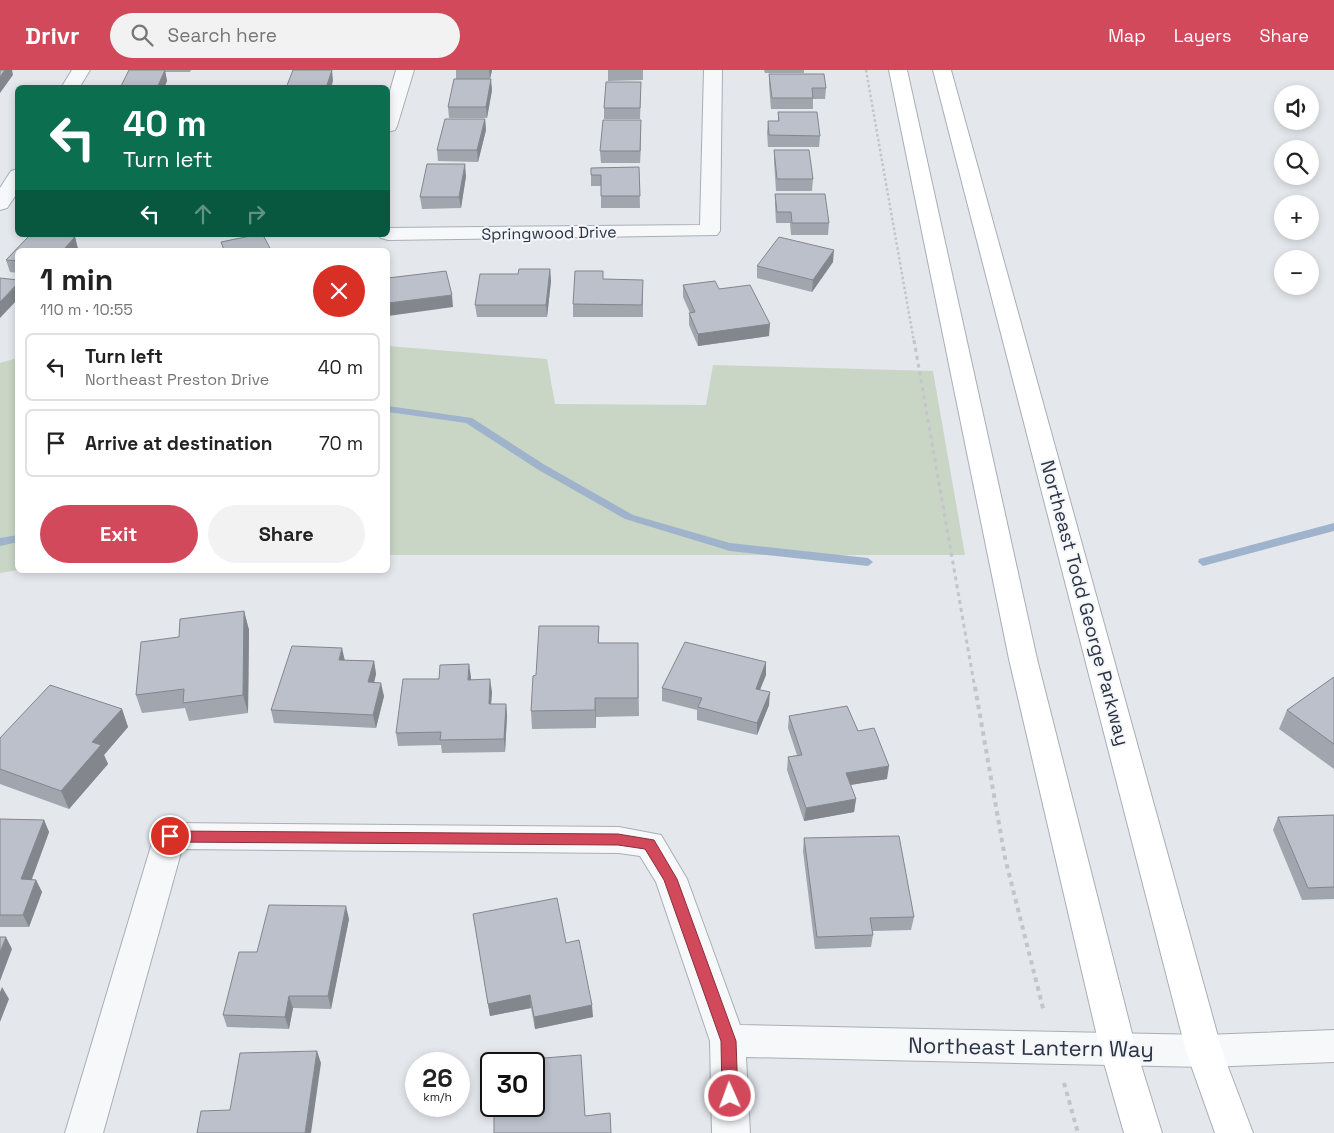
<!DOCTYPE html>
<meta charset="utf-8">
<style>
:root{--surface:#fff;--page:#f2f2f2;--text:#222;--muted:#767676;--line:#e0e0e0;--accent:#d1495b}
body{margin:0;font-family:"Space Grotesk",sans-serif;background:var(--page);color:var(--text);height:100vh;display:flex;flex-direction:column;font-size:19px;white-space:nowrap}
*{box-sizing:border-box;margin:0}
p{font-size:16px;color:var(--muted)}
.icon{flex:none;width:28px;height:28px;fill:none;stroke:currentColor;stroke-width:2;stroke-linecap:round;stroke-linejoin:round}
.map{position:relative;flex:1;overflow:hidden}
.sheet{position:absolute;left:15px;top:178px;width:375px;height:325px;display:flex;flex-direction:column;background:var(--surface);border-radius:8px;box-shadow:0 2px 8px #0003}
.sheet>*{flex:none}
.top-card{position:absolute;left:15px;top:15px;width:375px;height:152px;border-radius:8px;box-shadow:0 2px 8px #0003;background:#0b6e4f;color:#fff;overflow:hidden}
.buttons{position:absolute;left:1274px;top:15px;display:grid;gap:10px}
.buttons a{display:grid;place-items:center;width:45px;height:45px;border-radius:50%;background:var(--surface);box-shadow:0 2px 8px #0003;font-size:25px}
.speed{position:absolute;left:405px;top:982px;display:flex;gap:10px;font-size:25px;font-weight:700;text-align:center}
.speed>*{display:grid;place-content:center;width:65px;height:65px;border-radius:50%;background:var(--surface);box-shadow:0 2px 8px #0003;line-height:1}
.speed small{font-size:12px;font-weight:400}
.speed .limit{border:2px solid #111;border-radius:8px;background:#fff;color:#111}
.pin{position:absolute;display:grid;place-items:center;width:42px;height:42px;color:#fff;margin:-21px;border:2px solid #fff;border-radius:50%;box-shadow:0 1px 5px #0007}
.me{position:absolute;width:55px;margin:-28px;rotate:358deg;stroke-linejoin:round;filter:drop-shadow(0 0 4px #0008)}
.turn{display:flex;align-items:center;gap:18px;height:105px;padding:0 25px;font-size:22px}
.turn .icon{width:65px;height:65px;stroke-width:2.5}
.turn b{display:block;font-size:35px;line-height:42px}
.lanes{display:flex;align-items:center;height:48px;padding:0 25px;background:#0003;justify-content:center;gap:25px;direction:ltr}
.lanes .off{opacity:.35}
.round{display:grid;place-items:center;flex:none;width:52px;height:52px;border-radius:26px;background:var(--page)}
.head{display:flex;align-items:center;justify-content:space-between;height:85px;padding:0 25px}
h1{font-size:30px;font-weight:800;line-height:38px}
.cta{display:flex;gap:10px;margin-top:auto;padding:10px 25px}
.cta a{flex:1;height:58px;border-radius:30px;background:var(--accent);color:#fff;font-size:20px;font-weight:800;line-height:58px;text-align:center}
.cta a+a{background:var(--page);color:var(--text)}
ul{padding:0;list-style:none}
li{display:flex;align-items:center;gap:15px;height:68px;margin:0 10px 8px;padding:0 15px;border:2px solid var(--line);border-radius:8px}
li div{flex:1}
li b{display:block;font-size:19px}
li em{font-style:normal}
header{display:flex;align-items:center;gap:30px;box-sizing:border-box;height:70px;padding:0 25px;background:var(--accent);color:#fff}
header strong{font-size:24px}
nav{display:flex;gap:28px;margin-inline-start:auto;font-size:18px}
.search{width:350px;height:45px;background:var(--page);display:flex;align-items:center;gap:12px;box-sizing:border-box;padding:0 18px;border-radius:28px;color:var(--muted);font-size:19px}
.map>svg:first-child{display:block}
</style>
<header>
<strong>Drivr</strong>
<div class="search"><svg class="icon" aria-label="search" viewBox="0 0 24 24"><circle cx="10" cy="10" r="6"/><path d="M15 15l6 6"/></svg>Search here</div>
<nav><a>Map</a><a>Layers</a><a>Share</a></nav>
</header>
<div class="map">
<svg width="1334" height="1063" viewBox="0 0 1334 1063">
<rect width="100%" height="100%" fill="#e4e7ec"/>
<path fill="#c9d6c5" d="M388 276 547 289 555 334 706 335 713 295 933 301 965 485H388Z
M17 288 18 500 0 503V293Z"/>
<g fill="none" stroke-linecap="round" stroke-linejoin="round">
<path fill="#9fb4cc" fill-rule="evenodd" d="M388 336 472 348 545 395 633 445 730 473 868 488 873 492 868 496 730 481 625 449 537 399 466 353 388 342Z
M1334 453V461L1203 496 1198 492 1199 489Z
M18 465V472L0 476V468Z"/>
<g stroke="#a9aeb7" stroke-width="2">
<path id="street" d="M72 0H90L79 18H61Z
M396 0H414L397 56 395 60 388 62V28Z
M704 0H722L720 161 717 165 388 170 381 168 378 165H388V158L700 155Z
M18 99V122L7 138 0 140V118L11 101Z
M170 753 619 757 661 765 687 809 740 955 1204 965 1334 960V992L1204 997 746 987 750 1063H712L710 971 656 812 640 786 619 783 182 779 103 1063H65L154 766 159 757Z"/>
</g>
<g stroke="#a9aeb7" stroke-width="2">
<path id="secondary" d="M889 0H907L1037 589 1136 979 1162 1063H1124L1100 979 1009 589Z
M933 0H951L1222 981 1253 1063H1215L1186 981Z"/>
</g>
<path stroke="#c2c5cb" stroke-width="2.5" stroke-dasharray="2.5 2.5" stroke-linecap="butt" d="M866 0 914 272"/>
<path stroke="#c2c5cb" stroke-width="3" stroke-dasharray="4 4" stroke-linecap="butt" d="M914 270 975 619"/>
<path stroke="#c2c5cb" stroke-width="4" stroke-dasharray="4.5 4.5" stroke-linecap="butt" d="M975 617 1005 788 1044 942
M1064 1013 1078 1063"/>
<use href="#street" fill="#f7f8fa" fill-rule="evenodd"/>
<use href="#secondary" fill="#fff" fill-rule="evenodd"/>
</g>
<path fill="#a1a5ae" d="M129 0H191L190 2H165L167 11 164 18H120Z
M456 0H492L490 9 492 20 487 48H449L448 37 456 9Z
M608 0H643V10L608 11Z
M764 0H804V3H765Z
M769 4 826 18 825 29H813V39H771L769 15Z
M641 23 640 49H604V38Z
M778 42 820 66 819 77H768L767 62 768 51H778Z
M485 49 486 60 478 92 438 91 437 80Z
M641 50 640 93H601L600 81Z
M774 80 813 109 812 121H776L774 91Z
M639 97 640 138H601V116H591V98Z
M466 106 461 138 422 139 420 127Z
M775 124 829 153 828 165H791L790 153H776L775 135Z
M30 165H58L75 167 78 179 77 180H18V203L10 202 6 190Z
M833 192 812 222 757 208V196Z
M550 199 551 211 547 247H477L475 235 518 204Z
M604 209 643 222V247H573V234Z
M683 215 719 219 769 266 698 276 689 255V243H690L683 227Z
M244 541 249 560 248 643 189 651 185 638 142 643 136 625 179 567Z
M599 556V573H638L639 646 596 647V658L532 659 531 641 536 605Z
M345 590 374 591 376 604 374 613 384 626 376 658 274 653 271 640Z
M766 592V605L760 620 769 635 757 665 697 650V640L662 631V618Z
M471 607V610L492 622 491 634H506L507 646 505 682 442 683 441 675 398 676 396 663 439 609Z
M1334 607V699L1279 659 1287 640Z
M122 639 128 657 104 685 108 694 69 739 0 714V668Z
M789 646 858 661 887 709 850 715 856 729 854 742 804 751 787 700 788 687 797 685 788 658Z
M1334 745V829L1302 830 1273 760 1278 747Z
M0 749 44 750 49 762 32 809 36 810 42 822 29 857H0Z
M804 768 914 847 911 860 872 861 873 865 871 877 815 879 803 781Z
M473 844 566 873 593 947 535 959 531 938 490 946Z
M349 849 331 939 293 938 289 959 227 957 223 945 257 882Z"/>
<path fill="#83868d" d="M5 0H12L13 5 0 23V7Z
M165 0 167 11 164 18H157Z
M332 0 333 11 331 18H326Z
M489 0H492L490 9Z
M491 9 492 20 487 48 486 37Z
M485 49 486 60 478 92 477 80Z
M641 50V61L640 93V81Z
M465 94 466 106 461 138 459 127Z
M75 167 78 179 77 180H63Z
M834 180 833 192 812 222 813 210Z
M550 199 551 211 547 247 546 235Z
M18 213V229L0 248V232Z
M452 225 453 237 388 246V233Z
M770 254 769 266 698 276V264Z
M244 541 249 560 248 643 243 625Z
M342 578 345 591 339 590Z
M374 591 376 604 371 625 368 612Z
M766 592V605L755 631 756 619Z
M469 594 471 607 470 623 468 610Z
M490 609 492 622 490 647 489 634Z
M381 613 384 626 376 658 373 645Z
M770 622 769 635 757 665V653Z
M595 628 596 647V658L595 640Z
M506 634 507 646 505 682 504 669Z
M122 639 128 657 104 685 108 694 69 739 61 721 92 672Z
M889 696 887 709 844 716 846 703Z
M856 729 854 742 804 751 806 738Z
M44 750 49 762 27 822 21 809Z
M36 810 42 822 29 857 23 845Z
M346 836 349 849 331 939 328 926Z
M6 867 12 879 0 911V882Z
M2 917 9 929 0 952V922Z
M530 925 531 938 490 946 488 934Z
M289 926 293 938 289 959 285 947Z
M592 935 593 947 535 959 534 947Z
M317 981 321 993 311 1063H305Z"/>
<path fill="#bbc0ca" stroke="#83868d" d="M0 0H5L0 7Z
M129 0H165L157 18H120Z
M293 0H332L326 18H286Z
M769 4H824L826 18H812L813 28H772Z
M454 9H491L486 37H448Z
M606 12H641L640 38H604Z
M778 42H817L820 66 769 65 768 51H779Z
M445 49H485L477 80H437Z
M603 50H641L640 81H600Z
M774 80H809L813 109H777Z
M427 94H465L459 127H420Z
M639 97 640 126H601V105H591V98Z
M775 124H825L829 153H792L791 142H777Z
M30 165H58L75 167 63 180H18V191L6 190Z
M255 165H263L271 180H224L221 172Z
M779 167 834 180 813 210 757 196Z
M519 199H550L546 235H475L480 204H518Z
M446 201 452 225 388 233V208Z
M575 201H603V209L643 210 642 235 573 234Z
M0 208 18 210V213L0 232Z
M715 211 719 219 750 215 770 254 698 264 689 243 695 242 683 215Z
M244 541 243 625 183 633 184 619 136 625 141 572 179 567 180 549Z
M539 556H599L598 573H638V628H595V640L531 641 533 606 536 605Z
M685 572 766 592 756 619 770 622 757 653 698 637 702 628 662 618Z
M292 576 342 578 339 590 374 591 368 612 381 613 373 645 271 640Z
M469 594 468 610 490 609 489 634H506L504 669 440 670 441 662 396 663 403 609H439L440 595Z
M1334 607V674L1287 640Z
M50 615 122 639 92 672 101 675 61 721 0 699V668Z
M847 636 858 661 874 658 889 696 846 703 856 729 806 738 788 687 802 685 789 646Z
M1334 745V817L1308 818 1278 747Z
M0 749 44 750 21 809 36 810 23 845H0Z
M899 766 914 847 870 848 873 865 817 867 804 768Z
M557 828 566 873 579 870 592 935 534 947 530 925 488 934 473 844Z
M269 835 346 836 328 926H289L285 947 223 945 239 882H257Z
M0 867H6L0 882Z
M317 981 305 1063H197L201 1041 230 1040 240 983Z
M581 985 585 1046 610 1043 611 1063H494V1036H534V994H508V991Z"/>
<path fill="#d1495b" stroke="#882f3b" d="M170 761 618 764 654 770 677 809 736 971 738 1026 735 1031 730 1033 725 1031 722 1026 721 971 664 810 645 779 618 775 170 772 164 766Z"/>
<g text-anchor="middle" dominant-baseline="central" stroke-width="4" stroke-linejoin="round" paint-order="stroke">
<g font-size="16" fill="#2b3445" stroke="#f4f6f9">
<text transform="translate(549 163) rotate(-1)">Springwood Drive</text>
</g>
<g font-size="19" fill="#2b3445" stroke="#f4f6f9">
<text transform="translate(1085 533) rotate(75)">Northeast Todd George Parkway</text>
</g>
<g font-size="22" fill="#2b3445" stroke="#f4f6f9">
<text transform="translate(1031 977) rotate(1)">Northeast Lantern Way</text>
</g>
</g>
</svg>
<div class="buttons">
<a><svg class="icon" aria-label="sound" viewBox="0 0 24 24"><path d="M4 9h4l5-4v14l-5-4H4zM17 9q2 3 0 6"/></svg></a>
<a><svg class="icon" aria-label="search" viewBox="0 0 24 24"><circle cx="10" cy="10" r="6"/><path d="M15 15l6 6"/></svg></a>
<a>+</a>
<a>−</a>
</div>
<div class="speed"><div>26<small>km/h</small></div><div class="limit">30</div></div>
<div class="pin" style="left:170px;top:766px;background:#d93025"><svg class="icon" aria-label="arrive" viewBox="0 0 24 24"><path d="M6 21V4h12l-3 4 3 4H6"/></svg></div>
<svg class="me" style="left:730px;top:1026px" viewBox="-20 -20 40 40"><circle r="17" fill="#d1495b" stroke="#fff" stroke-width="3"/><path d="M0-11L8 9 0 5-8 9z" fill="#fff"/></svg>
<div class="top-card">
<div class="turn"><svg class="icon" aria-label="left" viewBox="0 0 24 24"><path d="M17 20v-9H6M10 6l-5 5 5 5"/></svg><div><b>40 m</b>Turn left</div></div>
<div class="lanes"><svg class="icon" aria-label="left" viewBox="0 0 24 24"><path d="M17 20v-9H6M10 6l-5 5 5 5"/></svg><svg class="icon off" aria-label="ahead" viewBox="0 0 24 24"><path d="M12 20V5M6 11l6-6 6 6"/></svg><svg class="icon off" aria-label="right" viewBox="0 0 24 24"><path d="M7 20v-9h11M14 6l5 5-5 5"/></svg></div>
</div>
<section class="sheet">
<div class="head"><div><h1>1 min</h1><p>110 m · 10:55</p></div><a class="round" style="background:#d93025;color:#fff"><svg class="icon" aria-label="close" viewBox="0 0 24 24"><path d="M6 6l12 12M18 6L6 18"/></svg></a></div>
<ul>
<li><svg class="icon" aria-label="left" viewBox="0 0 24 24"><path d="M17 20v-9H6M10 6l-5 5 5 5"/></svg><div><b>Turn left</b><p>Northeast Preston Drive</p></div><em>40 m</em></li>
<li><svg class="icon" aria-label="arrive" viewBox="0 0 24 24"><path d="M6 21V4h12l-3 4 3 4H6"/></svg><div><b>Arrive at destination</b></div><em>70 m</em></li>
</ul>
<div class="cta"><a>Exit</a><a>Share</a></div>
</section>
</div>
